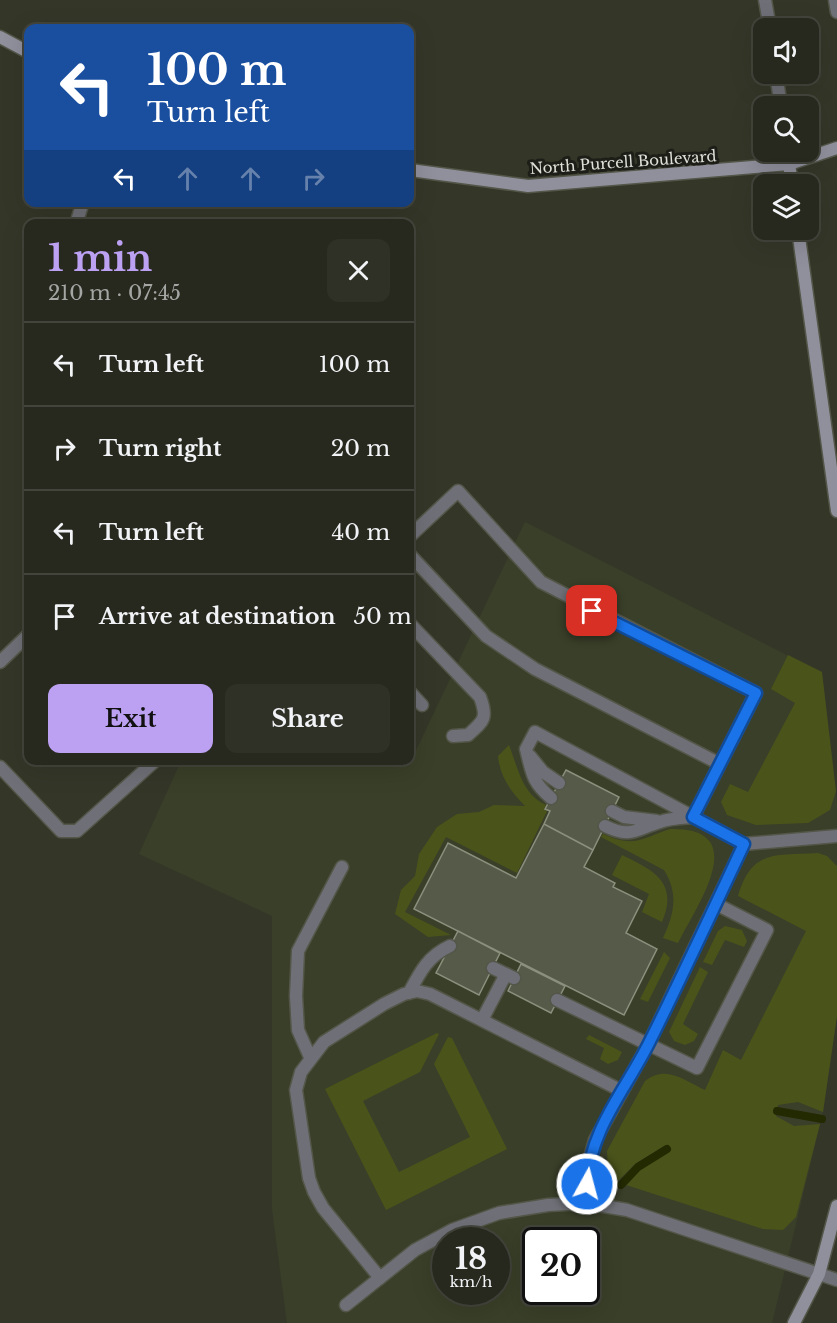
<!DOCTYPE html>
<meta charset="utf-8">
<style>
:root{--surface:#27291e;--page:#2f3127;--text:#f1f3f6;--muted:#a4a6a4;--line:#43453c;--accent:#bca0f2}
body{margin:0;font-family:"Libre Baskerville",serif;background:var(--page);color:var(--text);height:100vh;display:flex;flex-direction:column;font-size:22px;white-space:nowrap}
*{box-sizing:border-box;margin:0}
p{font-size:20px;color:var(--muted)}
.icon{flex:none;width:33px;height:33px;fill:none;stroke:currentColor;stroke-width:2;stroke-linecap:round;stroke-linejoin:round}
.map{position:relative;flex:1;overflow:hidden}
.panel{position:absolute;left:24px;top:219px;width:390px;height:546px;display:flex;flex-direction:column;background:var(--surface);border-radius:12px;box-shadow:0 6px 24px #0002,0 0 0 2px var(--line)}
.panel>*{flex:none}
.top-card{position:absolute;left:24px;top:24px;width:390px;height:183px;border-radius:12px;box-shadow:0 6px 24px #0002,0 0 0 2px var(--line);background:#1a4fa0;color:#fff;overflow:hidden}
.controls{position:absolute;left:753px;top:18px;display:grid;gap:12px}
.controls a{display:grid;place-items:center;width:66px;height:66px;border-radius:12px;background:var(--surface);box-shadow:0 6px 24px #0002,0 0 0 2px var(--line);font-size:30px}
.speed{position:absolute;left:432px;top:1227px;display:flex;gap:12px;font-size:30px;font-weight:700;text-align:center}
.speed>*{display:grid;place-content:center;width:78px;height:78px;border-radius:50%;background:var(--surface);box-shadow:0 6px 24px #0002,0 0 0 2px var(--line);line-height:1}
.speed small{font-size:15px;font-weight:400}
.speed .limit{border:3px solid #111;border-radius:9px;background:#fff;color:#111}
.pin{position:absolute;display:grid;place-items:center;width:51px;height:51px;color:#fff;margin:-26px;border-radius:12px;box-shadow:0 3px 9px #0006}
.me{position:absolute;width:66px;margin:-33px;rotate:7deg;stroke-linejoin:round;filter:drop-shadow(0 0 4px #0008)}
.turn{display:flex;align-items:center;gap:21px;height:126px;padding:0 24px;font-size:27px}
.turn .icon{width:78px;height:78px;stroke-width:2.5}
.turn b{display:block;font-size:42px;line-height:51px}
.lanes{display:flex;align-items:center;height:57px;padding:0 24px;background:#0003;justify-content:center;gap:30px;direction:ltr}
.lanes .off{opacity:.35}
.round{display:grid;place-items:center;flex:none;width:63px;height:63px;border-radius:12px;background:var(--page)}
.headline{display:flex;align-items:center;justify-content:space-between;height:102px;padding:0 24px}
h1{font-size:36px;font-weight:700;line-height:45px;color:var(--accent)}
.button{display:flex;gap:12px;margin-top:auto;padding:12px 24px}
.button a{flex:1;height:69px;border-radius:12px;background:var(--accent);color:#111;font-size:24px;font-weight:700;line-height:69px;text-align:center}
.button a+a{background:var(--page);color:var(--text)}
ul{padding:0;list-style:none}
li{display:flex;align-items:center;gap:18px;height:84px;padding:0 24px;border-top:2px solid var(--line)}
li div{flex:1}
li b{display:block;font-size:22px}
li em{font-style:normal}
.map>svg:first-child{display:block}
</style>
<div class="map">
<svg width="837" height="1323" viewBox="0 0 837 1323">
<rect width="100%" height="100%" fill="#343728"/>
<path fill="#3a3f29" fill-rule="evenodd" d="M525 522 822 673 837 803V1016L823 1112 772 1323H287L272 1209V916L139 854 181 761 410 763ZM446 1240H496V1292H446ZM536 1240H586V1292H536Z"/>
<path fill="#4a531a" d="M788 655 822 672 836 791 830 810 808 823 756 825 727 815 721 802 730 784 748 792 795 703 771 689Z
M509 745C518 768 522 794 546 805L544 809 547 811 517 873 446 837 405 912 451 935 428 937 395 914 401 890 415 876 419 854 437 827 457 814 479 812 494 805 525 806C511 792 500 777 498 756Z
M670 829C754 827 696 906 678 943L663 938C674 914 679 894 664 870L601 837 603 834C634 848 640 839 670 829Z
M818 853 827 856 837 866V1016L823 1112 798 1102 778 1105 776 1116 794 1126 820 1124 796 1217 783 1230 763 1229 626 1185 640 1169 670 1151 666 1145 635 1164 618 1181 608 1168 607 1151 645 1081C666 1064 685 1081 705 1090L723 1050 741 1060 806 931 738 896C752 848 776 856 818 853Z
M622 855C653 870 679 882 662 922L642 912 649 894 612 875Z
M725 926 742 930 747 941 744 947 725 940 712 965 703 962 718 931Z
M664 952 670 958 648 1002 640 999Z
M700 967 708 972 683 1024 698 1034 694 1041 685 1045 674 1041 669 1032Z
M437 1033 439 1034 420 1072 363 1101 399 1172 470 1137 434 1064 448 1037 452 1038 507 1149 386 1210 325 1089Z
M589 1035 622 1052 618 1060 608 1064 600 1059 604 1048 586 1039Z"/>
<g fill="none" stroke-linecap="round" stroke-linejoin="round">
<path stroke="#232900" stroke-width="8" d="M777 1111 822 1119
M621 1185 638 1167 667 1149"/>
</g>
<path fill="#565a49" stroke="#8b907e" stroke-width="1.5" d="M566 770 619 797 593 850 544 824 550 811 545 809Z
M544 824 593 850 584 867 615 883 613 887 642 901 626 933 657 949 624 1015 414 909 448 843 516 878Z
M458 931 500 953 479 995 436 973Z
M521 964 565 986 551 1013 508 991Z"/>
<g fill="none" stroke-linecap="round" stroke-linejoin="round">
<g stroke="#535648" stroke-width="15">
<path id="lane" d="M835 0 837 12
M76 224 83 202
M410 536 458 491 541 582 756 693 693 817C682 818 670 818 660 822 636 829 631 839 605 826
M410 555 486 636 535 669 720 764
M410 624 480 697C488 718 484 721 468 735L453 736
M0 662 28 635
M410 692 422 705
M530 756 543 772 559 783
M0 767 61 831H77L156 760
M551 798C532 782 532 773 526 749L535 732 744 844
M612 811 624 817 657 821
M493 968 514 978
M409 993C420 972 428 956 450 946
M557 1000 697 1068 767 930 716 904
M482 1020 506 974
M310 1057 298 1030 296 996 298 951 342 867
M586 1203 588 1165 595 1140 648 1045 744 844 837 836
M380 1278 323 1208 314 1192 309 1178 296 1090 301 1072 324 1042 384 1004 404 994 417 991 430 994 622 1091"/>
</g>
<g stroke="#535648" stroke-width="15">
<path id="street" d="M765 0 770 28
M776 74 781 106
M787 152 789 164
M346 1305 415 1250 452 1230 499 1213 548 1205 586 1203 627 1210 837 1280"/>
</g>
<g stroke="#535648" stroke-width="15">
<path id="secondary" d="M0 37 28 52
M789 164 792 184
M410 170 528 186 789 164 837 148
M798 230 837 511
M794 1323 819 1274 837 1206"/>
</g>
<use href="#lane" stroke="#6f7077" stroke-width="12"/>
<use href="#street" stroke="#6f7077" stroke-width="12"/>
<use href="#secondary" stroke="#8f909c" stroke-width="12"/>
</g>
<g fill="none" stroke-linecap="round" stroke-linejoin="round">
<g stroke="#114b97" stroke-width="15">
<path id="route" d="M587 1184C590 1129 625 1091 649 1043 682 977 713 910 744 844L693 817 756 693 592 611"/>
</g>
<use href="#route" stroke="#1a73e8" stroke-width="10"/>
</g>
<g text-anchor="middle" dominant-baseline="central" stroke-width="6" stroke-linejoin="round" paint-order="stroke">
<g font-size="15" fill="#dfe1d8" stroke="#1c1e17">
<text transform="translate(623 162) rotate(-4)">North Purcell Boulevard</text>
</g>
</g>
</svg>
<div class="controls">
<a><svg class="icon" aria-label="sound" viewBox="0 0 24 24"><path d="M4 9h4l5-4v14l-5-4H4zM17 9q2 3 0 6"/></svg></a>
<a><svg class="icon" aria-label="search" viewBox="0 0 24 24"><circle cx="10" cy="10" r="6"/><path d="M15 15l6 6"/></svg></a>
<a><svg class="icon" aria-label="layers" viewBox="0 0 24 24"><path d="M12 4l9 5-9 5-9-5zM3 14l9 5 9-5"/></svg></a>
</div>
<div class="speed"><div>18<small>km/h</small></div><div class="limit">20</div></div>
<div class="pin" style="left:592px;top:611px;background:#d93025"><svg class="icon" aria-label="arrive" viewBox="0 0 24 24"><path d="M6 21V4h12l-3 4 3 4H6"/></svg></div>
<svg class="me" style="left:587px;top:1184px" viewBox="-20 -20 40 40"><circle r="17" fill="#1a73e8" stroke="#fff" stroke-width="3"/><path d="M0-11L8 9 0 5-8 9z" fill="#fff"/></svg>
<div class="top-card">
<div class="turn"><svg class="icon" aria-label="left" viewBox="0 0 24 24"><path d="M17 20v-9H6M10 6l-5 5 5 5"/></svg><div><b>100 m</b>Turn left</div></div>
<div class="lanes"><svg class="icon" aria-label="left" viewBox="0 0 24 24"><path d="M17 20v-9H6M10 6l-5 5 5 5"/></svg><svg class="icon off" aria-label="ahead" viewBox="0 0 24 24"><path d="M12 20V5M6 11l6-6 6 6"/></svg><svg class="icon off" aria-label="ahead" viewBox="0 0 24 24"><path d="M12 20V5M6 11l6-6 6 6"/></svg><svg class="icon off" aria-label="right" viewBox="0 0 24 24"><path d="M7 20v-9h11M14 6l5 5-5 5"/></svg></div>
</div>
<section class="panel">
<div class="headline"><div><h1>1 min</h1><p>210 m · 07:45</p></div><a class="round"><svg class="icon" aria-label="close" viewBox="0 0 24 24"><path d="M6 6l12 12M18 6L6 18"/></svg></a></div>
<ul>
<li><svg class="icon" aria-label="left" viewBox="0 0 24 24"><path d="M17 20v-9H6M10 6l-5 5 5 5"/></svg><div><b>Turn left</b></div><em>100 m</em></li>
<li><svg class="icon" aria-label="right" viewBox="0 0 24 24"><path d="M7 20v-9h11M14 6l5 5-5 5"/></svg><div><b>Turn right</b></div><em>20 m</em></li>
<li><svg class="icon" aria-label="left" viewBox="0 0 24 24"><path d="M17 20v-9H6M10 6l-5 5 5 5"/></svg><div><b>Turn left</b></div><em>40 m</em></li>
<li><svg class="icon" aria-label="arrive" viewBox="0 0 24 24"><path d="M6 21V4h12l-3 4 3 4H6"/></svg><div><b>Arrive at destination</b></div><em>50 m</em></li>
</ul>
<div class="button"><a>Exit</a><a>Share</a></div>
</section>
</div>
